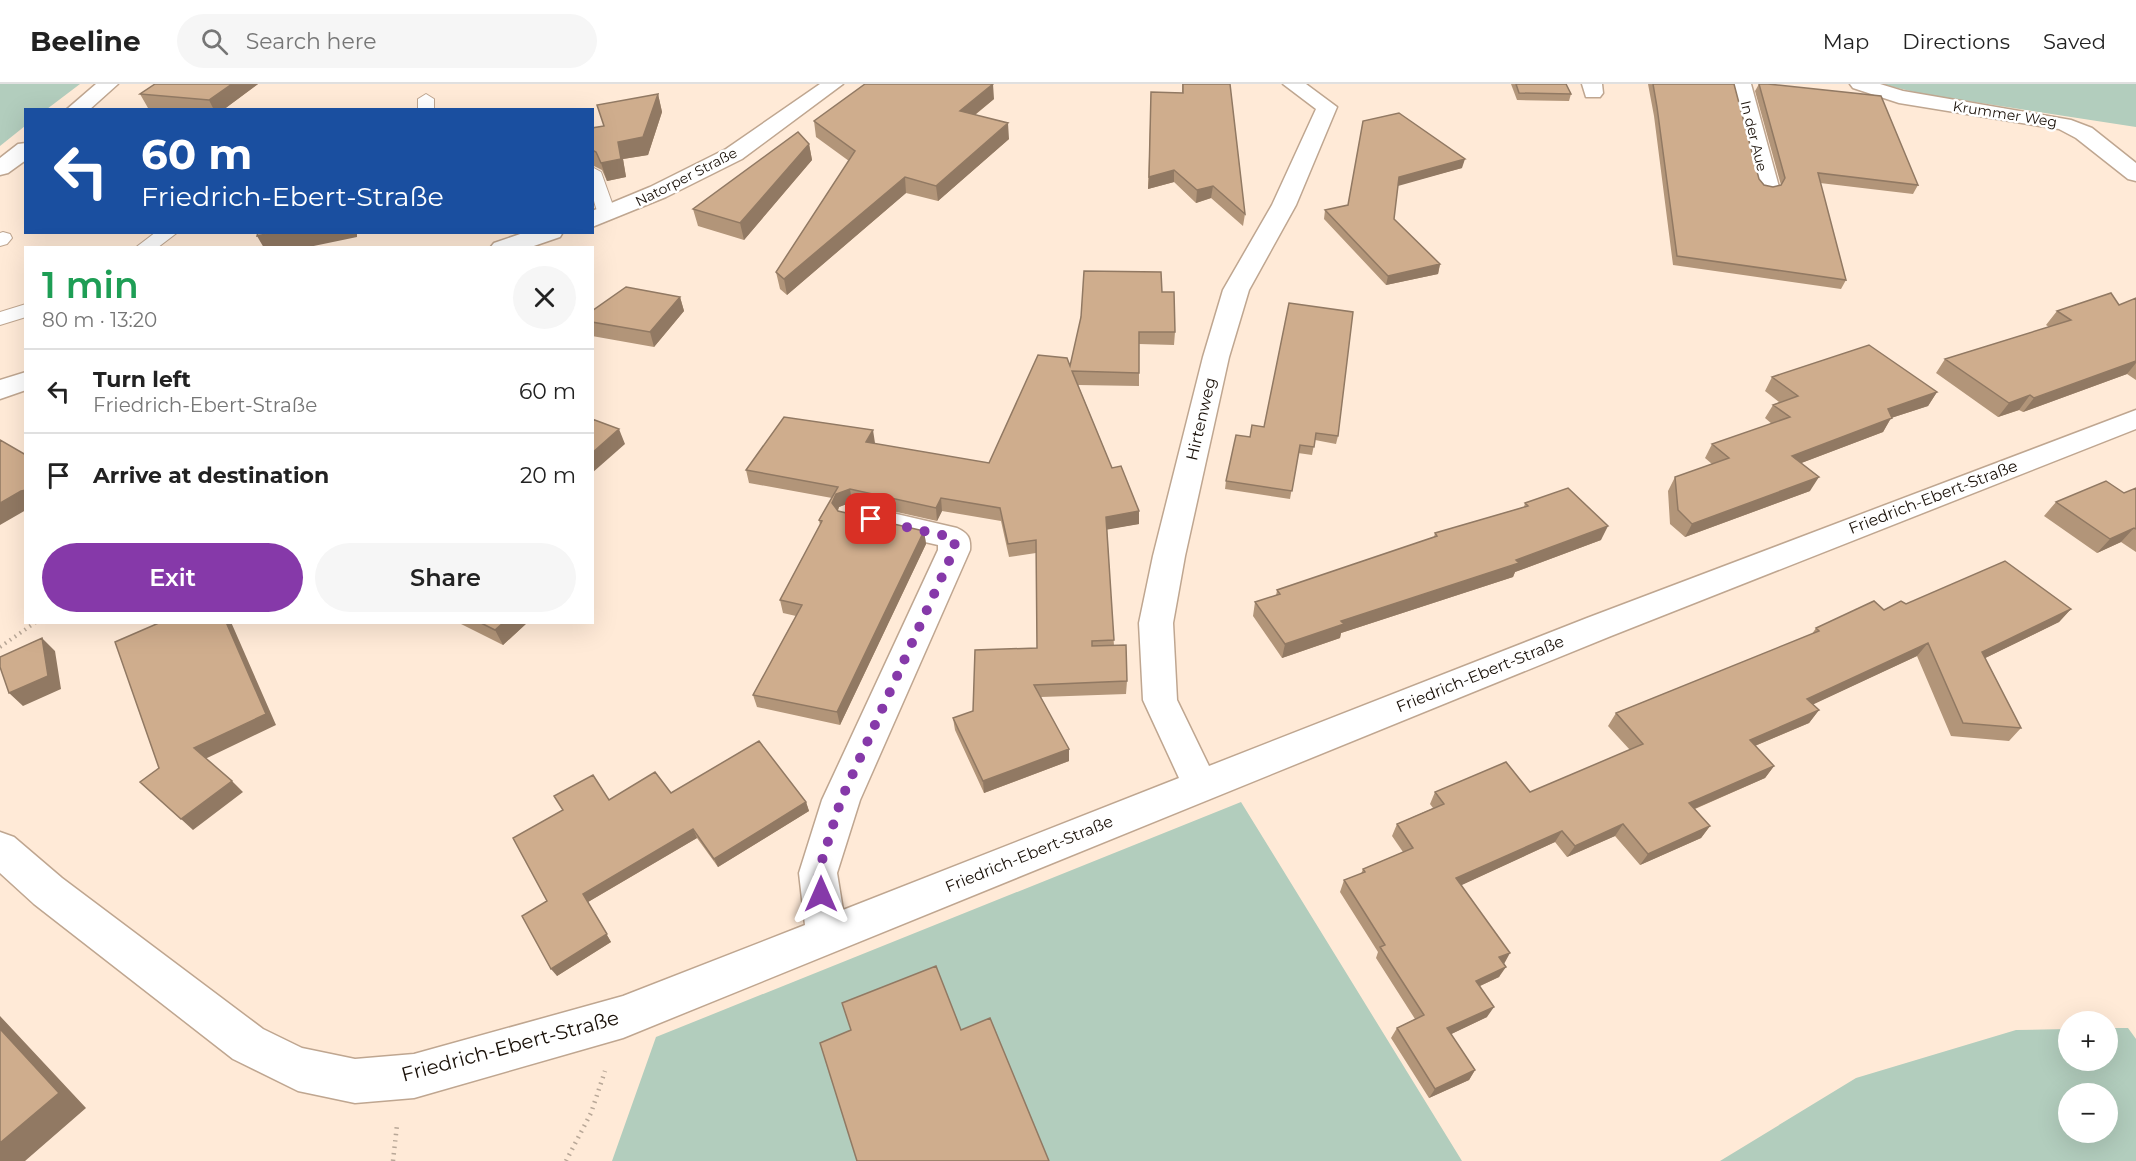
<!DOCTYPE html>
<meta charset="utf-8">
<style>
:root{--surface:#fff;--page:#f6f6f6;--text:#222;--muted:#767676;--line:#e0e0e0;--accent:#8639a9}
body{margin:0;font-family:Montserrat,sans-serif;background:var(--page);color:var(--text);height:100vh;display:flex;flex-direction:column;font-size:22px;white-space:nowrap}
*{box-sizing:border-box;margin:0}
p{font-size:20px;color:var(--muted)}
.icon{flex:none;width:33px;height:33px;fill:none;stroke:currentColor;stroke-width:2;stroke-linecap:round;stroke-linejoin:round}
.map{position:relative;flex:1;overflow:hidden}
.details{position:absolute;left:24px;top:162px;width:570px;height:378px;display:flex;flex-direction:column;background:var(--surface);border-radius:0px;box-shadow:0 6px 24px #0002}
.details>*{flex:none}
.banner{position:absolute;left:24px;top:24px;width:570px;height:126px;border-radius:0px;box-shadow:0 6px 24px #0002;background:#1a4fa0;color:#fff;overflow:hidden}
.controls{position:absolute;left:2058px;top:927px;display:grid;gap:12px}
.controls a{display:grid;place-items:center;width:60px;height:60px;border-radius:50%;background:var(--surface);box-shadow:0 6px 24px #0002;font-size:30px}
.pin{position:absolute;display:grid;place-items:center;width:51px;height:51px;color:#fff;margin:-26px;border-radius:12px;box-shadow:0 3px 9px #0006}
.me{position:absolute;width:66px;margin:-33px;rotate:0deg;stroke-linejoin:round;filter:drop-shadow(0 0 4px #0008)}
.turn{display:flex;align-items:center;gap:21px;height:126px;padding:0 18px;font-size:27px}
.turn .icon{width:78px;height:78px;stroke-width:2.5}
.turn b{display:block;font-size:42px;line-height:51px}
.round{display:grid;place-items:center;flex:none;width:63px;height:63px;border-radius:32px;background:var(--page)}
.overview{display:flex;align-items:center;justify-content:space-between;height:102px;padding:0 18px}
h1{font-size:36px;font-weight:600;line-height:45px;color:#1e9e55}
.cta{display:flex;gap:12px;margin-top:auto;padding:12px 18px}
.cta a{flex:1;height:69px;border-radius:36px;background:var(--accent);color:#fff;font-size:24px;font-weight:600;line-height:69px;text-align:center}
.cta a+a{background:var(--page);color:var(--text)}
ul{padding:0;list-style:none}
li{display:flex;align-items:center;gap:18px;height:84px;padding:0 18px;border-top:2px solid var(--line)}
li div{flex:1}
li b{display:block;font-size:22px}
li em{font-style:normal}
header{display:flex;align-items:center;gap:36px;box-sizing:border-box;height:84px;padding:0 30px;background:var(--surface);border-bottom:2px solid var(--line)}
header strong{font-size:28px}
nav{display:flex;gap:33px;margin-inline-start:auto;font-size:21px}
.search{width:420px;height:54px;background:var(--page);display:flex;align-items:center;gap:15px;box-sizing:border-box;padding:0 21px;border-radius:33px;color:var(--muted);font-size:22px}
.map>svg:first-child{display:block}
</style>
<header>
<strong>Beeline</strong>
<div class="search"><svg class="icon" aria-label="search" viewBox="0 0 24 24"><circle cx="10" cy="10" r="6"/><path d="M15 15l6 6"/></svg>Search here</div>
<nav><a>Map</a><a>Directions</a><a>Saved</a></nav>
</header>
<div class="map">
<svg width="2136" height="1077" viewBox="0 0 2136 1077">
<rect width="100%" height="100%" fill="#ffead7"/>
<path fill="#b2cdbd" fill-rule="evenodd" d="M0 0H80L47 25 26 26 25 42 0 62Z
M1881 0H2136V43L1923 10Z
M1241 718 1462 1077H612L656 953Z
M2108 944H2128L2136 955V1077H1720L1856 994 2016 946 2068 945V976H2108ZM2068 1010H2108V1048H2068Z"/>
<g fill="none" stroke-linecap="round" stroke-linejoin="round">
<g stroke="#bfa690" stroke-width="2">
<path id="service" d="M426 10 434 15V26H418V15Z
M592 83 601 88 616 130 613 134H601C591 118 592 101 592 83Z
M3 148 10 150 12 154 7 160 0 162V149Z
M156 148H178L157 164H135Z
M26 220V233L0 241V228Z"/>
</g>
<g stroke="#bfa690" stroke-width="3">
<path id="minor" d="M96 0H118L89 26H66Z
M820 0H843L742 75 666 113 592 143V127L650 103 726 65Z
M1283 0H1306L1337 23 1296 121 1249 206 1229 273 1185 472 1173 539 1177 616 1209 682 1587 534 2136 326V345L1611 552 623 954 414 1014 355 1019 298 1007 233 975 34 820 0 789V748L14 753 62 794 263 945 302 964 355 975 414 970 623 912 805 841 799 789 822 716 938 466V461L864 444 860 436 864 428 875 425 957 444C968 449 971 454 970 466L860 716 837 789 843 826 1179 694 1143 616 1139 539 1153 472 1203 273 1223 206 1272 121 1316 25Z
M1582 0H1602L1603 9 1600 13H1586Z
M1731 0H1751L1779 103 1776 108 1768 110 1760 108 1757 103Z
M1850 0H1880L1903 7 2071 36 2092 44 2136 79V97L2128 95 2076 54 2059 45 1899 19 1853 4Z
M26 59V76L8 89 0 91V74L18 60Z
M526 148H563L560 153 528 164H490L494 159Z
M26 288V306L0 315V296Z"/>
</g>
<path stroke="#b8a797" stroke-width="4" stroke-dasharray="1.5 4.5" stroke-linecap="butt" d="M0 563 36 538"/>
<path stroke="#b8a797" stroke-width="4.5" stroke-dasharray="1.5 5" stroke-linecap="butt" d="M393 1077 397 1041
M566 1077 591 1029 605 987"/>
<use href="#service" fill="#fff" fill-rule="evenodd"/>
<use href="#minor" fill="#fff" fill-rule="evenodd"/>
</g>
<path fill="#b29579" d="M155 0H258L223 26H166L148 24 140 10Z
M1182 0H1230L1245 130 1243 142 1211 114 1196 119 1174 98 1148 105 1151 8 1182 9Z
M1511 0H1566L1571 10 1569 17 1517 16Z
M1648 0H1734L1759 95 1764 101 1773 103 1781 101 1755 7 1759 0H1768L1918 101 1913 110 1820 99 1846 196 1841 205 1673 181 1654 32Z
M658 10 662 28 648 71 623 75 626 93 607 97 602 86 592 81V44L604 42Z
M994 15 975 31 1009 55 938 117 906 109 787 211 780 205 776 188 849 77 816 53 814 37Z
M1363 37 1462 84 1398 101 1394 135 1440 180 1438 190 1386 201 1324 135 1325 126 1348 121Z
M809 60 812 76 744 156 698 142 693 125Z
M1162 208 1175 248 1174 261 1139 260V302L1078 301 1112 384 1139 440 1107 445 1114 562 1127 597 1126 610 1041 613 1069 677 984 709 955 646 953 634 973 627 1037 564 1036 469 1009 473 1001 437 942 427 937 437 852 418 839 423 838 427 924 447 926 460 840 641 757 623 753 611 796 532 783 529 780 516 820 441 819 436 832 414 749 399 746 386 989 379 1070 282Z
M680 213 684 227 654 263 592 252V227Z
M2136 214V296L2127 290 2023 328 2019 326 1998 333 1936 289 1945 275 2049 243 2046 241 2057 227 2119 221Z
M1289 219 1338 352 1336 360 1315 356 1312 371 1298 369 1290 415 1225 405 1226 397 1250 353 1264 343Z
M1772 293 1937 308 1928 322 1891 334 1883 348 1801 379 1810 407 1685 453 1670 440 1668 407 1675 393 1712 380 1705 374 1712 360 1772 340 1765 334 1773 321 1779 318 1765 307Z
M2136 404V468L2121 458 2097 469 2044 432 2056 418 2124 409Z
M1525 419 1601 456 1515 488 1513 493 1341 549 1340 554 1282 574 1253 532 1255 518 1276 512 1277 506 1434 453 1435 449 1524 423Z
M1906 520 2071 525 2059 538 1985 574 2021 644 2009 657 1951 652 1917 572 1813 620 1819 626 1809 639 1755 662 1774 682 1765 694 1695 725 1710 742 1701 754 1640 781 1615 752 1567 773 1555 758 1461 801 1504 879 1499 893 1480 902 1487 933 1451 950 1475 986 1469 996 1429 1014 1391 954 1397 944 1415 935 1376 874 1378 868 1340 808 1344 796 1361 790 1363 785 1403 768 1392 752 1397 740 1433 724 1430 720 1435 708H1530L1630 666 1608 642 1616 629 1812 550 1816 544Z
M457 538H528L503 561Z
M671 709 806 718 809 727 718 783 697 754 588 818 611 858 557 892 547 817 609 716Z"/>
<path fill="#917963" d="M232 0H258L223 26H214L209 16Z
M993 0 994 15 961 42 960 27Z
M658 10 662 28 648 71 623 75 626 93 607 97 601 79Z
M1008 39 1009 55 938 117 936 102Z
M809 60 812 76 744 156 740 139Z
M1465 75 1462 84 1398 102 1399 93Z
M1174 86V98L1148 105 1149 93Z
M905 93 906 109 787 211 784 195Z
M1213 102 1211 114 1196 119 1197 106Z
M275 148H357V153L304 164H264L257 152Z
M1440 180 1438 190 1386 201 1388 192Z
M680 213 684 227 654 263 650 248Z
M2136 277V279L2127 290 2023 328 2034 314Z
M1937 308 1928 322 1891 334 1883 348 1783 386 1792 372 1888 325Z
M2030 311 2019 326 1998 333 2009 319Z
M619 345 625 360 592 389V369Z
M873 346 875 359 868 371 866 358Z
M1819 393 1810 407 1685 453 1692 440Z
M850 405 852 418 839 423 835 432 832 419 836 410Z
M26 406V426L0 441V419L21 407Z
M941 414 942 427 937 437 936 424Z
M1139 427V440L1105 446 1106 433Z
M1608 442 1601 456 1515 488 1513 493 1341 549 1340 554 1282 574 1285 560 1341 537 1516 476Z
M2134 444 2121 458 2097 469 2110 455Z
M924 447 926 460 840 641 837 628Z
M2071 525 2059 538 1971 581 1982 568Z
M226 538H231L276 641 205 675 194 664Z
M504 538H528L503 561 495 546Z
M42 554 55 567 61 605 23 622 9 609Z
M1928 559 1917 572 1797 628 1807 615Z
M1819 626 1809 639 1740 668 1750 656Z
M1069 665V677L984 709 983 697Z
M1774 682 1765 694 1680 731 1689 719Z
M232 697 243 708 193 746 181 735Z
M806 718 809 727 718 783 714 775Z
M1623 740 1615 752 1567 773 1575 762Z
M1710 742 1701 754 1640 781 1648 770Z
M693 745 697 754 588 818 611 858 557 892 551 885 583 810Z
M1562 747 1555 758 1451 806 1456 794Z
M1510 869 1504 880 1499 873Z
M1506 883 1499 893 1469 907 1476 897Z
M1494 923 1487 933 1441 955 1447 944Z
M0 932 86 1024 25 1077H0Z
M1475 986 1469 996 1429 1014 1435 1005Z"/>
<path fill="#cfad8d" stroke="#917963" stroke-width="1.5" d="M155 0H232L209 16 140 10Z
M865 0H993L960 27 1008 39 936 102 905 93 784 195 776 188 855 67 814 37Z
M1183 0H1230L1245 130 1213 102 1197 106 1174 86 1149 93 1151 8 1183 9Z
M1516 0H1566L1571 10 1519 9Z
M1653 0H1734L1759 95 1764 101 1773 103 1781 101 1785 94 1759 0H1768L1881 12 1918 101 1818 89 1846 196 1677 172 1657 23Z
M658 10 643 53 618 58 621 75 601 79 596 68 592 66V44L604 42 597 21Z
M1399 29 1465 75 1399 93 1394 135 1440 180 1388 192 1325 126 1348 121 1363 37Z
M798 48 809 60 740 139 693 125Z
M258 148H275L257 152Z
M1084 187 1161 188 1162 208H1174L1175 248H1139V289L1072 287 1112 384 1121 382 1139 427 1106 433 1114 556 1092 557V562L1126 561 1127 597 1034 601 1069 665 983 697 953 634 973 627 975 566 1037 564 1036 456 1008 460 1000 424 941 414 936 424 850 405 836 410 832 419 838 427 924 447 837 628 753 611 802 521 780 516 822 437 819 436 838 403 746 386 784 333 873 346 866 358 989 379 1038 271 1067 274 1070 282 1081 233Z
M626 203 680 213 650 248 592 238V227Z
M2111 209 2119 221 2136 214V277L2034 314 2030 311 2009 319 1945 275 2071 236 2057 227Z
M1289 219 1353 228 1338 352 1316 349 1314 363 1300 361 1292 407 1226 397 1236 351 1250 353 1252 341 1264 343Z
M1869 261 1937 308 1888 325 1892 334 1792 372 1819 393 1692 440 1678 426 1675 393 1729 374 1712 360 1790 333 1773 321 1798 312 1772 293Z
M592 335 619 345 592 369Z
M0 356 26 371V406L21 407 0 419Z
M2106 397 2124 409 2136 404V445L2134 444 2110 455 2056 418Z
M1568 404 1608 442 1516 476 1519 479 1341 537 1344 540 1285 560 1255 518 1280 510 1277 506 1437 452 1435 449 1528 422 1525 419Z
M2005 477 2071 525 1982 568 2021 644 1963 639 1928 559 1807 615 1819 626 1750 656 1774 682 1689 719 1710 742 1648 770 1623 740 1575 762 1562 747 1456 794 1510 869 1499 873 1506 883 1476 897 1494 923 1447 944 1475 986 1435 1005 1397 944 1424 931 1380 863 1385 861 1344 796 1365 788 1363 785 1413 764 1397 740 1444 720 1435 708 1506 678 1530 708 1643 660 1616 629 1819 547 1816 544 1874 517 1884 526 1901 517 1906 520Z
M161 538H226L266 630 194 664 232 697 181 735 140 698 159 684 115 558Z
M479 538H504L495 546Z
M42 554 48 592 9 609 0 583V573Z
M759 657 806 718 714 775 693 745 583 810 607 850 551 885 522 832 547 817 513 754 563 726 554 712 593 691 609 716 655 688 671 709Z
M936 882 961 946 990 934 1049 1077H857L820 959 851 946 842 919Z
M0 945 59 1009 0 1059Z"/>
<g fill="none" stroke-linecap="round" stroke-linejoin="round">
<path stroke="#8639a9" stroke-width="10" stroke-dasharray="0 18" d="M821 810 818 789 841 716 954 466 955 456 946 452 871 435"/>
</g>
<g text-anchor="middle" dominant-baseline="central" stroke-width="5" stroke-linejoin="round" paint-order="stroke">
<g font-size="14" fill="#191008" stroke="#fff">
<text transform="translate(2005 30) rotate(9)">Krummer Weg</text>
<text transform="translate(1754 52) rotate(76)">In der Aue</text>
<text transform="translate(686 93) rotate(-27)">Natorper Straße</text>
</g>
<g font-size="16" fill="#191008" stroke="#fff">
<text transform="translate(1201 335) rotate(-77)">Hirtenweg</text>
<text transform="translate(1933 413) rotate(-21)">Friedrich-Ebert-Straße</text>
<text transform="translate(1480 590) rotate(-22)">Friedrich-Ebert-Straße</text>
<text transform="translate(1029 770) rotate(-22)">Friedrich-Ebert-Straße</text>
</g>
<g font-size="20" fill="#191008" stroke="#fff">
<text transform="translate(510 962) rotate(-15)">Friedrich-Ebert-Straße</text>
</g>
</g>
</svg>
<div class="controls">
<a>+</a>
<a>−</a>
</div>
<div class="pin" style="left:871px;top:435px;background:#d93025"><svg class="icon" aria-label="arrive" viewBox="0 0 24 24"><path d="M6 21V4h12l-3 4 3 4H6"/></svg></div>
<svg class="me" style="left:821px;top:810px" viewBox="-20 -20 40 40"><path d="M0-17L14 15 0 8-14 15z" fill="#8639a9" stroke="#fff" stroke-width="4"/></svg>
<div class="banner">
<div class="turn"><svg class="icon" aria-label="left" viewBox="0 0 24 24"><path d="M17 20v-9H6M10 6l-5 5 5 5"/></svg><div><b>60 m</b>Friedrich-Ebert-Straße</div></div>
</div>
<section class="details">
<div class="overview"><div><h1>1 min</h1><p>80 m · 13:20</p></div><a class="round"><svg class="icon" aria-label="close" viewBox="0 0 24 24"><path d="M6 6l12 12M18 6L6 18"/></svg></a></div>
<ul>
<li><svg class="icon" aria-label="left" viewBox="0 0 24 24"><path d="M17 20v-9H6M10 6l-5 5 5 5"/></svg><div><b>Turn left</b><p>Friedrich-Ebert-Straße</p></div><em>60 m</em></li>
<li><svg class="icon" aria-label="arrive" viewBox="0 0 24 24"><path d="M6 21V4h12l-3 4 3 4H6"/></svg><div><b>Arrive at destination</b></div><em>20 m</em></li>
</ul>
<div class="cta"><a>Exit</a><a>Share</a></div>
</section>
</div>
